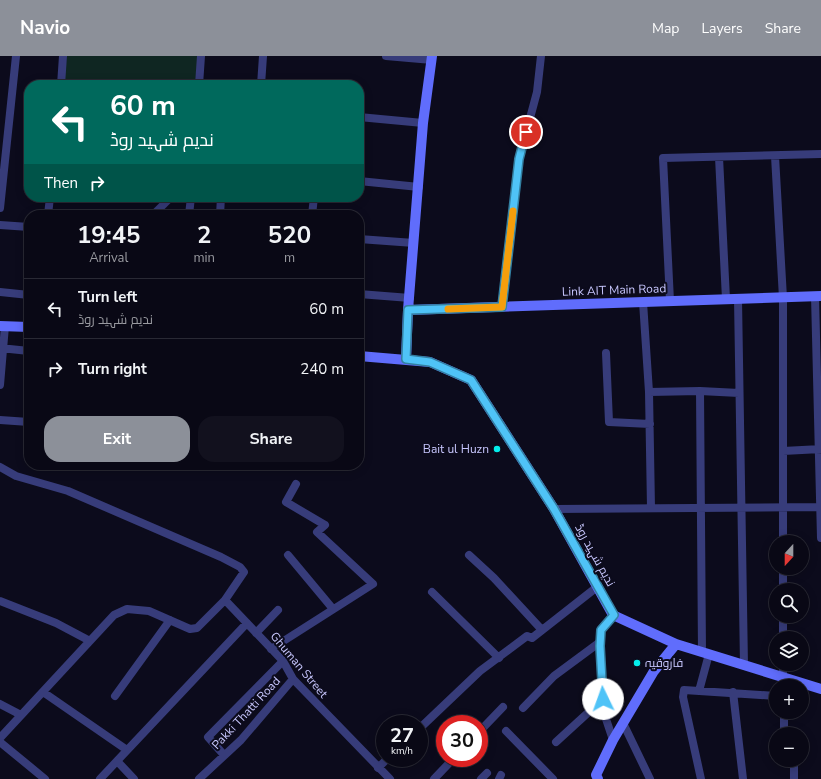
<!DOCTYPE html>
<meta charset="utf-8">
<style>
:root{--surface:#090815;--page:#12111e;--text:#f1f3f6;--muted:#999aa0;--line:#292934;--accent:#8c9099}
body{margin:0;font-family:"Nunito Sans",Cairo,sans-serif;background:var(--page);color:var(--text);height:100vh;display:flex;flex-direction:column;font-size:15px;white-space:nowrap}
*{box-sizing:border-box;margin:0}
p{font-size:13px;color:var(--muted)}
.icon{flex:none;width:22px;height:22px;fill:none;stroke:currentColor;stroke-width:2;stroke-linecap:round;stroke-linejoin:round}
.map{position:relative;flex:1;overflow:hidden}
.sheet{position:absolute;left:24px;top:154px;width:340px;height:260px;display:flex;flex-direction:column;background:var(--surface);border-radius:16px;box-shadow:0 2px 10px #0003,0 0 0 1px var(--line)}
.sheet>*{flex:none}
.top-card{position:absolute;left:24px;top:24px;width:340px;height:122px;border-radius:16px;box-shadow:0 2px 10px #0003,0 0 0 1px var(--line);background:#00695c;color:#fff;overflow:hidden}
.needle{width:26px;rotate:201deg}
.controls{position:absolute;left:769px;top:479px;display:grid;gap:8px}
.controls a{display:grid;place-items:center;width:40px;height:40px;border-radius:50%;background:var(--surface);box-shadow:0 2px 10px #0003,0 0 0 1px var(--line);font-size:20px}
.speed{position:absolute;left:376px;top:659px;display:flex;gap:8px;font-size:20px;font-weight:700;text-align:center}
.speed>*{display:grid;place-content:center;width:52px;height:52px;border-radius:50%;background:var(--surface);box-shadow:0 2px 10px #0003,0 0 0 1px var(--line);line-height:1}
.speed small{font-size:10px;font-weight:400}
.speed .limit{border:6px solid #d22;background:#fff;color:#111}
.pin{position:absolute;display:grid;place-items:center;width:34px;height:34px;color:#fff;margin:-17px;border:2px solid #fff;border-radius:50%;box-shadow:0 1px 4px #0007}
.me{position:absolute;width:44px;margin:-22px;rotate:357deg;stroke-linejoin:round;filter:drop-shadow(0 0 3px #0008)}
.turn{display:flex;align-items:center;gap:14px;height:84px;padding:0 20px;font-size:18px}
.turn .icon{width:52px;height:52px;stroke-width:2.5}
.turn b{display:block;font-size:28px;line-height:34px}
.then{display:flex;align-items:center;height:38px;padding:0 20px;background:#0003;gap:8px;font-size:15px}
.eta{display:flex;justify-content:space-evenly;align-items:center;height:68px;text-align:center}
.eta b{font-size:24px;font-weight:700;line-height:28px}
.primary-button{display:flex;gap:8px;margin-top:auto;padding:8px 20px}
.primary-button a{flex:1;height:46px;border-radius:16px;background:var(--accent);color:#fff;font-size:16px;font-weight:700;line-height:46px;text-align:center}
.primary-button a+a{background:var(--page);color:var(--text)}
ul{padding:0;list-style:none}
li{display:flex;align-items:center;gap:12px;height:60px;padding:0 20px;border-top:1px solid var(--line)}
li div{flex:1}
li b{display:block;font-size:15px}
li em{font-style:normal}
header{display:flex;align-items:center;gap:24px;box-sizing:border-box;height:56px;padding:0 20px;background:var(--accent);color:#fff}
header strong{font-size:19px}
nav{display:flex;gap:22px;margin-inline-start:auto;font-size:14px}
.map>svg:first-child{display:block}
</style>
<header>
<strong>Navio</strong>
<nav><a>Map</a><a>Layers</a><a>Share</a></nav>
</header>
<div class="map">
<svg width="821" height="723" viewBox="0 0 821 723">
<rect width="100%" height="100%" fill="#0c0b1c"/>
<path fill="#0f2622" d="M67 0H198L196 29H63Z"/>
<g fill="none" stroke-linecap="round" stroke-linejoin="round">
<path stroke="#373c7a" stroke-width="8" d="M386 0 432 4
M61 29 63 0
M199 29 201 0
M261 29 263 0
M359 61 423 67
M775 100 783 242V486
M719 101 726 243
M359 125 419 131
M0 152 16 0
M48 159 50 141
M153 159 171 141
M189 159 191 141
M220 159 221 141
M312 159 314 141
M0 169 29 171
M359 183 414 187
M0 236 29 239
M359 238 410 242
M815 240 821 482
M738 243 744 609
M670 245 663 102 821 98
M643 246 649 336 651 452
M502 251 519 103 537 36 541 0
M28 271 29 257
M0 292 29 295
M606 297 609 366 650 368
M0 329 5 270
M700 335 702 596
M649 336 700 335 739 337
M0 364 29 366
M783 395 821 393
M0 411 16 420 68 435 221 501 240 511 244 516 225 544 197 572 190 573 149 555 127 553 114 559 0 682
M554 453 820 451
M288 499 333 553
M469 499 494 522 542 574
M783 512V534
M432 536 499 602
M225 544 283 605 293 623 390 723
M0 545 56 567 90 585
M783 560V582
M256 577 278 554
M271 593 373 528 317 476 325 469 286 446 296 428
M783 608V630
M699 635 709 598
M43 636 127 694
M733 636 743 723
M115 640 170 564
M0 648 21 659
M523 652 554 620 600 586
M784 656V677L793 676V678
M623 667 650 723
M419 673 480 615 527 580 532 582 597 531
M506 675 553 723
M479 676 503 651
M613 684 604 657 600 590 601 574 613 559
M0 686 45 723
M556 686 603 643
M224 699 208 681 283 605
M794 704V723
M117 705 134 723
M378 712 388 702
M100 723 247 567
M199 723 241 684 293 623
M434 723 454 702
M481 723 487 717
M499 723 501 719
M701 723 683 641 684 634 776 640"/>
<path stroke="#606dfc" stroke-width="10" d="M408 254 821 240
M0 270 29 271
M359 300 430 306 471 324 554 453 613 559 676 588 821 633
M406 303 408 254 423 67 432 0
M598 723 596 719 613 684 654 615 676 588"/>
</g>
<g fill="none" stroke-linecap="round" stroke-linejoin="round">
<g stroke="#337fa1" stroke-width="10">
<path id="route" d="M526 76 519 103 502 251 408 254 406 303 430 306 471 324 554 453 614 559 601 574 600 590 603 643"/>
</g>
<use href="#route" stroke="#4fc3f7" stroke-width="7"/>
<path stroke="#f59e0b" stroke-width="7" d="M448 253 502 251 513 155"/>
</g>
<g fill="#04edeb" stroke="#0c0b1c" stroke-width="1.5">
<circle cx="497" cy="393" r="4"/>
<circle cx="637" cy="607" r="4"/>
</g>
<g text-anchor="middle" dominant-baseline="central" stroke-width="4" stroke-linejoin="round" paint-order="stroke">
<g font-size="12" fill="#c8c7fe" stroke="#0c0b1c">
<text transform="translate(614 234) rotate(-2)">Link AIT Main Road</text>
<text transform="translate(595 499) rotate(61)">ندیم شہید روڈ</text>
<text transform="translate(299 609) rotate(50)">Ghuman Street</text>
<text transform="translate(246 657) rotate(-47)">Pakki Thatti Road</text>
</g>
<g font-size="12" fill="#c8c7fe" stroke="#0c0b1c" text-anchor="end">
<text x="489" y="393">Bait ul Huzn</text>
<text x="645" y="607" text-anchor="start">فاروقیہ</text>
</g>
</g>
</svg>
<div class="controls">
<a><svg class="needle" viewBox="-14 -14 28 28"><path d="M0-13l5 13h-10z" fill="#e53935"/><path d="M0 13l5-13h-10z" fill="#999aa0"/></svg></a>
<a><svg class="icon" aria-label="search" viewBox="0 0 24 24"><circle cx="10" cy="10" r="6"/><path d="M15 15l6 6"/></svg></a>
<a><svg class="icon" aria-label="layers" viewBox="0 0 24 24"><path d="M12 4l9 5-9 5-9-5zM3 14l9 5 9-5"/></svg></a>
<a>+</a>
<a>−</a>
</div>
<div class="speed"><div>27<small>km/h</small></div><div class="limit">30</div></div>
<div class="pin" style="left:526px;top:76px;background:#d93025"><svg class="icon" aria-label="arrive" viewBox="0 0 24 24"><path d="M6 21V4h12l-3 4 3 4H6"/></svg></div>
<svg class="me" style="left:603px;top:643px" viewBox="-20 -20 40 40"><circle r="19" fill="#fff"/><path d="M0-13L10 11 0 6-10 11z" fill="#4fc3f7"/></svg>
<div class="top-card">
<div class="turn"><svg class="icon" aria-label="left" viewBox="0 0 24 24"><path d="M17 20v-9H6M10 6l-5 5 5 5"/></svg><div><b>60 m</b>ندیم شہید روڈ</div></div>
<div class="then">Then<svg class="icon" aria-label="right" viewBox="0 0 24 24"><path d="M7 20v-9h11M14 6l5 5-5 5"/></svg></div>
</div>
<section class="sheet">
<div class="eta">
<div><b>19:45</b><p>Arrival</p></div>
<div><b>2</b><p>min</p></div>
<div><b>520</b><p>m</p></div>
</div>
<ul>
<li><svg class="icon" aria-label="left" viewBox="0 0 24 24"><path d="M17 20v-9H6M10 6l-5 5 5 5"/></svg><div><b>Turn left</b><p>ندیم شہید روڈ</p></div><em>60 m</em></li>
<li><svg class="icon" aria-label="right" viewBox="0 0 24 24"><path d="M7 20v-9h11M14 6l5 5-5 5"/></svg><div><b>Turn right</b></div><em>240 m</em></li>
</ul>
<div class="primary-button"><a>Exit</a><a>Share</a></div>
</section>
</div>
